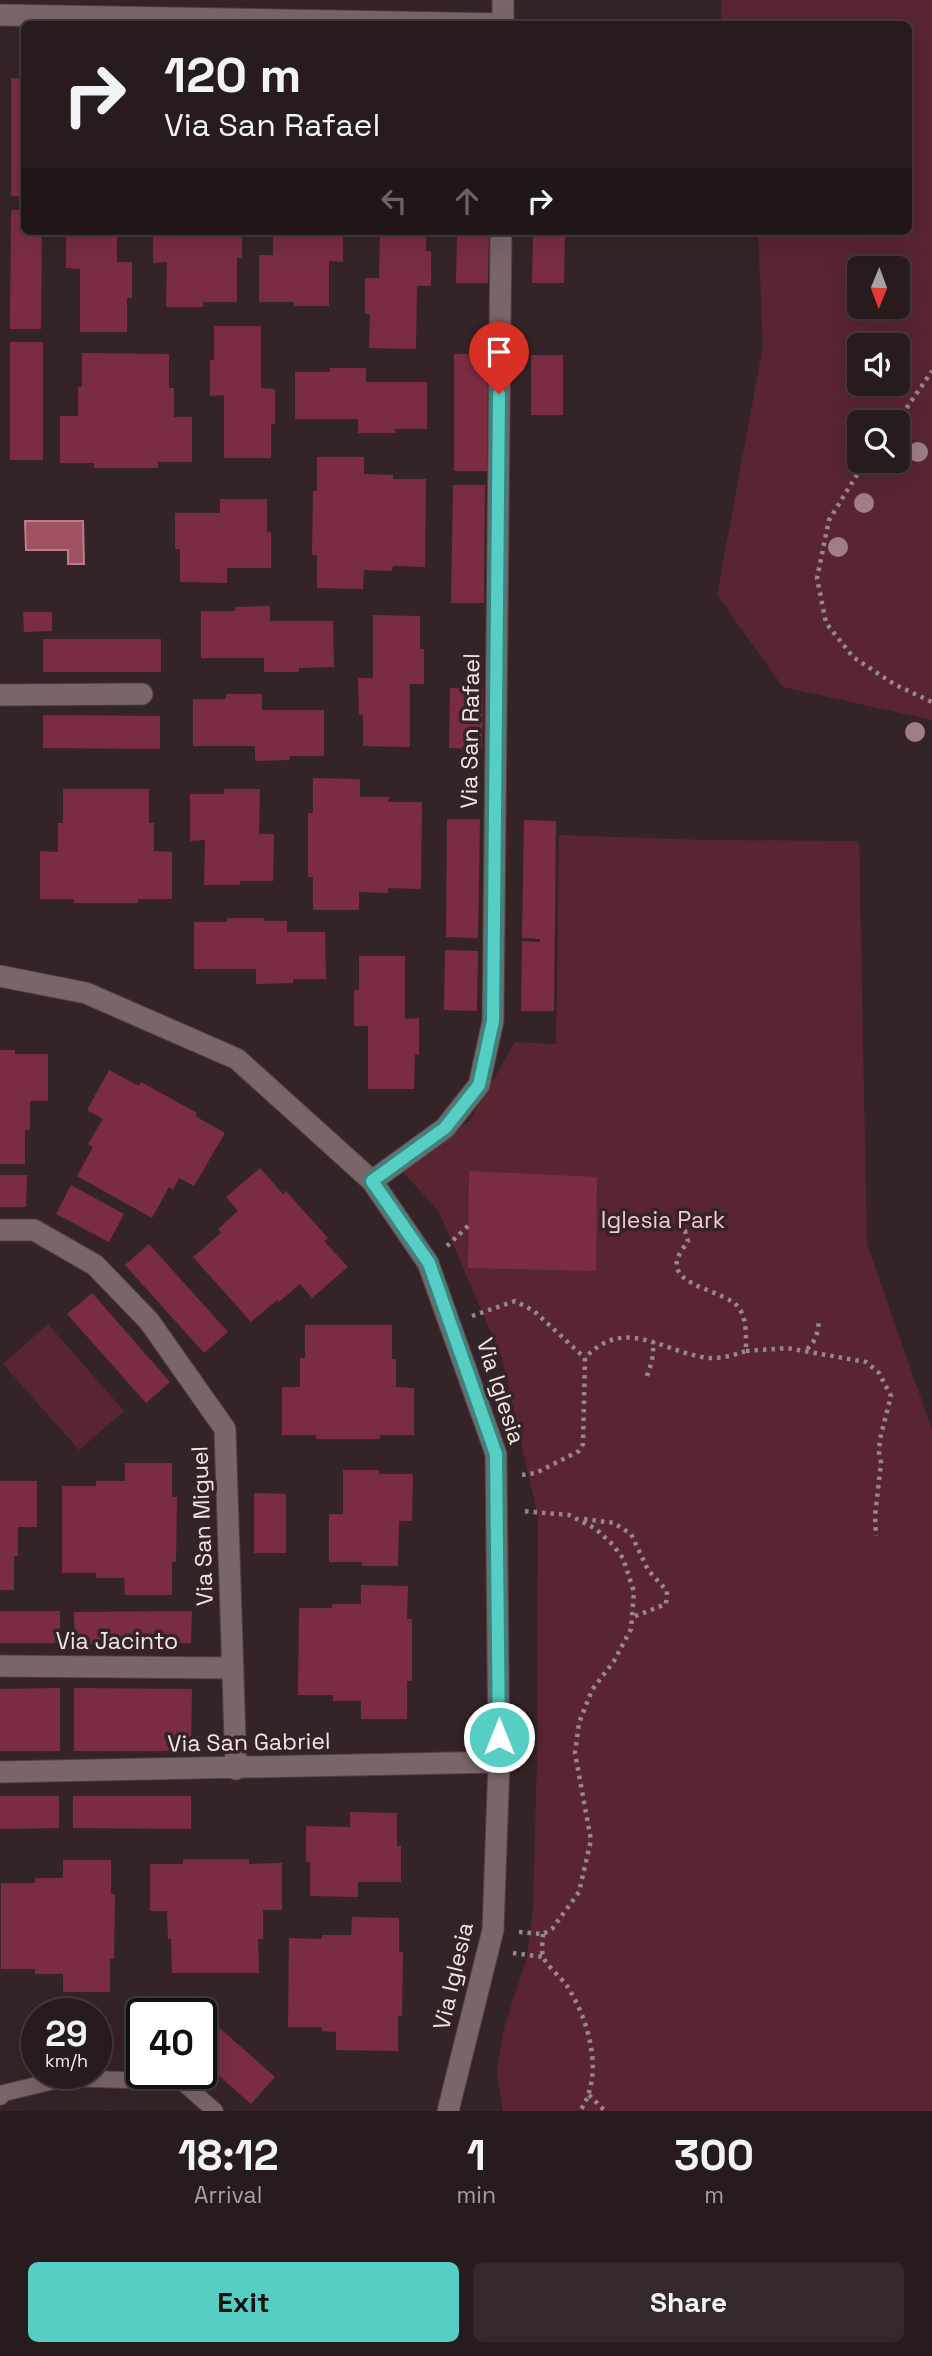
<!DOCTYPE html>
<style>
:root{--surface:#281b1d;--page:#34282a;--text:#f1f3f6;--muted:#a5a1a4;--line:#44393b;--accent:#56cec3}
body{margin:0;font-family:"Space Grotesk",sans-serif;background:var(--page);color:var(--text);height:100vh;display:flex;flex-direction:column;font-size:26px;white-space:nowrap}
*{box-sizing:border-box;margin:0}
p{font-size:23px;color:var(--muted)}
.icon{flex:none;width:38px;height:38px;fill:none;stroke:currentColor;stroke-width:2;stroke-linecap:round;stroke-linejoin:round}
.map{position:relative;height:2111px;overflow:hidden}
.side{display:flex;flex-direction:column;background:var(--surface);flex:1}
.side>*{flex:none}
.hud{position:absolute;left:21px;top:21px;width:891px;height:214px;border-radius:10px;box-shadow:0 7px 28px #0002,0 0 0 2px var(--line);background:#281b1d;color:var(--text);overflow:hidden}
.needle{width:46px;rotate:181deg}
.tools{position:absolute;left:847px;top:256px;display:grid;gap:14px}
.tools a{display:grid;place-items:center;width:63px;height:63px;border-radius:10px;background:var(--surface);box-shadow:0 7px 28px #0002,0 0 0 2px var(--line);font-size:35px}
.speed{position:absolute;left:21px;top:1998px;display:flex;gap:14px;font-size:35px;font-weight:700;text-align:center}
.speed>*{display:grid;place-content:center;width:91px;height:91px;border-radius:50%;background:var(--surface);box-shadow:0 7px 28px #0002,0 0 0 2px var(--line);line-height:1}
.speed small{font-size:18px;font-weight:400}
.speed .limit{border:4px solid #111;border-radius:10px;background:#fff;color:#111}
.pin{position:absolute;display:grid;place-items:center;width:60px;height:60px;color:#fff;margin:-72px -30px;border-radius:50% 50% 50% 0;rotate:-45deg;box-shadow:0 0 7px #0007}
.pin .icon{rotate:45deg}
.me{position:absolute;width:77px;margin:-38px;rotate:0deg;stroke-linejoin:round;filter:drop-shadow(0 0 5px #0008)}
.turn{display:flex;align-items:center;gap:24px;height:147px;padding:0 28px;font-size:32px}
.turn .icon{width:91px;height:91px;stroke-width:2.5}
.turn b{display:block;font-size:49px;line-height:60px}
.lanes{display:flex;align-items:center;height:66px;padding:0 28px;background:#0003;justify-content:center;gap:35px;direction:ltr}
.lanes .off{opacity:.35}
.eta{display:flex;justify-content:space-evenly;align-items:center;height:119px;text-align:center}
.eta b{font-size:42px;font-weight:800;line-height:49px}
.cta{display:flex;gap:14px;margin-top:auto;padding:14px 28px}
.cta a{flex:1;height:80px;border-radius:10px;background:var(--accent);color:#111;font-size:28px;font-weight:800;line-height:80px;text-align:center}
.cta a+a{background:var(--page);color:var(--text)}
.map>svg:first-child{display:block}
</style>
<div class="map">
<svg width="932" height="2111" viewBox="0 0 932 2111">
<rect width="100%" height="100%" fill="#352427"/>
<path fill="#592531" fill-rule="evenodd" d="M721 0H932V720L783 687 717 595 763 346 758 231H908V24H721ZM859 268H898V306H859ZM859 345H898V383H859ZM859 422H898V460H859Z
M559 835 705 840 859 841 867 1244 932 1430V2111H503L497 2073 503 2031 526 1961 533 1910 537 1761 538 1517 502 1358 439 1212 403 1172 470 1120 515 1042 556 1044Z
M48 1324 124 1411 79 1450 3 1364Z"/>
<path fill="#a25163" stroke="#ba7d8a" stroke-width="2" d="M25 521H83L84 564H68V550H26Z"/>
<path fill="#7a2d41" d="M11 78 24 79V197L11 196Z
M11 210H24V231H42L41 329H10Z
M71 231H117V262H132V298H127V332H80V269L66 268V234H71Z
M153 231H242V258H237V302H203V307H166L167 262 153 263Z
M273 231H343V262L329 261V306H294V302H259V255H273Z
M380 231H426V251H431V286H417L416 349 369 348 370 314H365V278H379Z
M457 231H489L488 283H456Z
M533 231H565L564 283H532Z
M214 326H261V388L275 389V424H271V458H224V395L210 396V360H214Z
M10 342H43V460H10Z
M82 353 169 354V388H174V417H192V462H158V468H94V463H60V416H78V387H82Z
M454 354H488L487 471H454Z
M531 355H563V415H531Z
M330 368H366V382H427V429H395V433H358V419H295V372H330Z
M317 457H364V474L393 475V479H426L425 567 393 566 392 571 364 570 363 589 317 588V555H312L313 491H317Z
M453 485H485L484 603H451Z
M220 499H267V532H271V568H227V583L180 582V549H175V513H220Z
M270 606V621H333L334 667 299 668V672H264V658H201V611H235V607Z
M23 612H52V631L24 632Z
M373 615 420 616V649H424V684H410V747L363 746V715L359 714 358 678H373Z
M43 639H161V672H43Z
M450 688 483 689 482 749 449 748Z
M226 694H262V710H324V756H290V760L255 761V746H193V699H226Z
M43 715 160 716V749L43 748Z
M313 778 360 779V797H389L388 802H422L421 889 388 888V893L359 892V910H313V877H308V813H313Z
M63 789H149V823H154V851L172 852V899H138V903H74V899H40V851L58 852V823H63Z
M224 789H260L259 834H274L273 881H240V885H204L205 840 190 841V794H224Z
M447 819H480L478 938 446 937Z
M524 820 556 821 554 1011H521L522 941 540 942V939L522 938Z
M227 918H264V921H287V932H325L326 979H293V983L256 984V969H194V922H227Z
M445 950 478 951 477 1011 444 1010Z
M359 956H405V1019L419 1018V1055L415 1054 414 1089H368V1026H354V990H359Z
M0 1050H15V1054H48V1101H30V1130H25V1164H0Z
M109 1070 139 1086 141 1082 197 1113 195 1116 225 1133 194 1186 179 1178 173 1190 169 1187 152 1218 77 1176 93 1147 88 1144 103 1119 87 1110Z
M260 1168 283 1194 286 1191 328 1238 324 1241 348 1267 312 1298 300 1284 279 1302 277 1300 251 1322 193 1257 221 1233 218 1229 238 1211 226 1197Z
M469 1171 597 1177 596 1271 468 1268Z
M0 1175H27L26 1207H0Z
M71 1185 124 1214 109 1242 56 1214Z
M149 1244 228 1332 204 1353 125 1265Z
M92 1293 170 1382 146 1403 67 1314Z
M305 1325H392V1359H396V1387L414 1388V1435H380V1439H316V1435H282V1387H300V1358H305Z
M125 1463H172V1497H177L176 1562H172V1595H125L124 1578H96V1573H62V1486H96V1481H125Z
M343 1470H379V1474H413L412 1521H399L398 1566H362V1562H329V1514H343Z
M0 1481H37V1527H18V1556H14V1590H0Z
M254 1493 286 1494V1553H254Z
M361 1585 408 1586 407 1619H412V1681H407V1719H361V1701H333V1695H298L299 1608H332V1604H361Z
M0 1611H60V1643H0Z
M192 1611 191 1643 75 1644 74 1612Z
M60 1688V1751H0V1689Z
M74 1688 192 1689 191 1751H74Z
M0 1796H59V1828L0 1829Z
M73 1796H191V1829L73 1828Z
M350 1812 397 1813V1846H401V1882H358V1897L310 1896V1862H306V1826L350 1827Z
M183 1859H249V1864L282 1863V1910H263V1939H258L259 1973H172L171 1939H168L167 1911H150V1864H183Z
M63 1860H111V1894H115L114 1959H110V1992H63V1974H35V1969H1V1883H35V1878H63Z
M352 1917 399 1918V1952H403L402 2016H398V2051L336 2050V2032L322 2031V2027H288L289 1938 322 1939V1935H351Z
M207 2017 275 2077 251 2104 201 2060V2023Z"/>
<g fill="none" stroke-linecap="round" stroke-linejoin="round">
<g stroke="#4f4143" stroke-width="18">
<path id="service" d="M0 2097 4 2093 66 2078 182 2082 215 2111"/>
</g>
<g stroke="#4f4143" stroke-width="23">
<path id="minor" d="M0 15 503 24
M503 24V0
M0 695 142 694
M372 1181 445 1128 479 1085 493 1021 501 231
M0 1230H34L95 1265 149 1321 225 1429 236 1769
M0 1666 233 1668
M0 1772 499 1762"/>
</g>
<g stroke="#4f4143" stroke-width="23">
<path id="tertiary" d="M0 976 86 993 237 1059 372 1181 428 1263 496 1454 499 1762 493 1930 448 2111"/>
</g>
<path stroke="#96888a" stroke-width="4.5" stroke-dasharray="3.5 5" stroke-linecap="butt" d="M897 422 932 371
M866 460 829 520 817 578 826 623 853 657 894 684 932 702
M447 1246 469 1225
M472 1316 515 1301 534 1311 585 1358
M807 1349C817 1340 818 1331 819 1319
M746 1351 787 1348 866 1362 879 1373 891 1396 880 1439 879 1452 881 1463 875 1516 876 1536
M647 1376 652 1361 654 1342
M522 1475 536 1473 579 1451 583 1444 585 1358C623 1317 659 1349 702 1357 717 1360 732 1356 746 1351 746 1338 747 1319 739 1308 728 1291 671 1287 677 1260 679 1253 685 1246 688 1241L685 1231 667 1222
M584 1519 614 1523 631 1534 648 1570 667 1591 666 1604 633 1617
M519 1932 543 1934 552 1929 579 1892 591 1840 575 1753 579 1723 592 1690 614 1661 631 1629 634 1592 623 1558 613 1545 596 1529 569 1515 523 1511
M543 1934C543 1940 541 1950 543 1956 546 1966 561 1977 567 1986 589 2020 605 2075 580 2111
M513 1953 543 1957
M589 2095 605 2111"/>
<use href="#service" stroke="#7a6569" stroke-width="16"/>
<use href="#minor" stroke="#7a6569" stroke-width="21"/>
<use href="#tertiary" stroke="#7a6569" stroke-width="21"/>
</g>
<g fill="#a07e83">
<circle cx="918" cy="452" r="10"/>
<circle cx="864" cy="503" r="10"/>
<circle cx="838" cy="547" r="10"/>
<circle cx="915" cy="732" r="10"/>
</g>
<g fill="none" stroke-linecap="round" stroke-linejoin="round">
<g stroke="#38867f" stroke-width="18">
<path id="route" d="M499 394 493 1021 479 1085 445 1128 372 1181 429 1263 496 1454 499 1737"/>
</g>
<use href="#route" stroke="#56cec3" stroke-width="12"/>
</g>
<g text-anchor="middle" dominant-baseline="central" stroke-width="7" stroke-linejoin="round" paint-order="stroke">
<g font-size="23" fill="#f1e5e6" stroke="#352427">
<text transform="translate(470 731) rotate(-89)">Via San Rafael</text>
<text transform="translate(501 1391) rotate(72)">Via Iglesia</text>
<text transform="translate(202 1526) rotate(-92)">Via San Miguel</text>
<text x="117" y="1641">Via Jacinto</text>
<text transform="translate(249 1742) rotate(-1)">Via San Gabriel</text>
<text transform="translate(453 1976) rotate(-77)">Via Iglesia</text>
</g>
<g font-size="23" fill="#f7c7cf" stroke="#352427">
<text x="663" y="1220">Iglesia Park</text>
</g>
</g>
</svg>
<div class="tools">
<a><svg class="needle" viewBox="-14 -14 28 28"><path d="M0-13l5 13h-10z" fill="#e53935"/><path d="M0 13l5-13h-10z" fill="#a5a1a4"/></svg></a>
<a><svg class="icon" aria-label="sound" viewBox="0 0 24 24"><path d="M4 9h4l5-4v14l-5-4H4zM17 9q2 3 0 6"/></svg></a>
<a><svg class="icon" aria-label="search" viewBox="0 0 24 24"><circle cx="10" cy="10" r="6"/><path d="M15 15l6 6"/></svg></a>
</div>
<div class="speed"><div>29<small>km/h</small></div><div class="limit">40</div></div>
<div class="pin" style="left:499px;top:394px;background:#d93025"><svg class="icon" aria-label="arrive" viewBox="0 0 24 24"><path d="M6 21V4h12l-3 4 3 4H6"/></svg></div>
<svg class="me" style="left:499px;top:1737px" viewBox="-20 -20 40 40"><circle r="17" fill="#56cec3" stroke="#fff" stroke-width="3"/><path d="M0-11L8 9 0 5-8 9z" fill="#fff"/></svg>
<div class="hud">
<div class="turn"><svg class="icon" aria-label="right" viewBox="0 0 24 24"><path d="M7 20v-9h11M14 6l5 5-5 5"/></svg><div><b>120 m</b>Via San Rafael</div></div>
<div class="lanes"><svg class="icon off" aria-label="left" viewBox="0 0 24 24"><path d="M17 20v-9H6M10 6l-5 5 5 5"/></svg><svg class="icon off" aria-label="ahead" viewBox="0 0 24 24"><path d="M12 20V5M6 11l6-6 6 6"/></svg><svg class="icon" aria-label="right" viewBox="0 0 24 24"><path d="M7 20v-9h11M14 6l5 5-5 5"/></svg></div>
</div>
</div>
<section class="side">
<div class="eta">
<div><b>18:12</b><p>Arrival</p></div>
<div><b>1</b><p>min</p></div>
<div><b>300</b><p>m</p></div>
</div>
<div class="cta"><a>Exit</a><a>Share</a></div>
</section>
